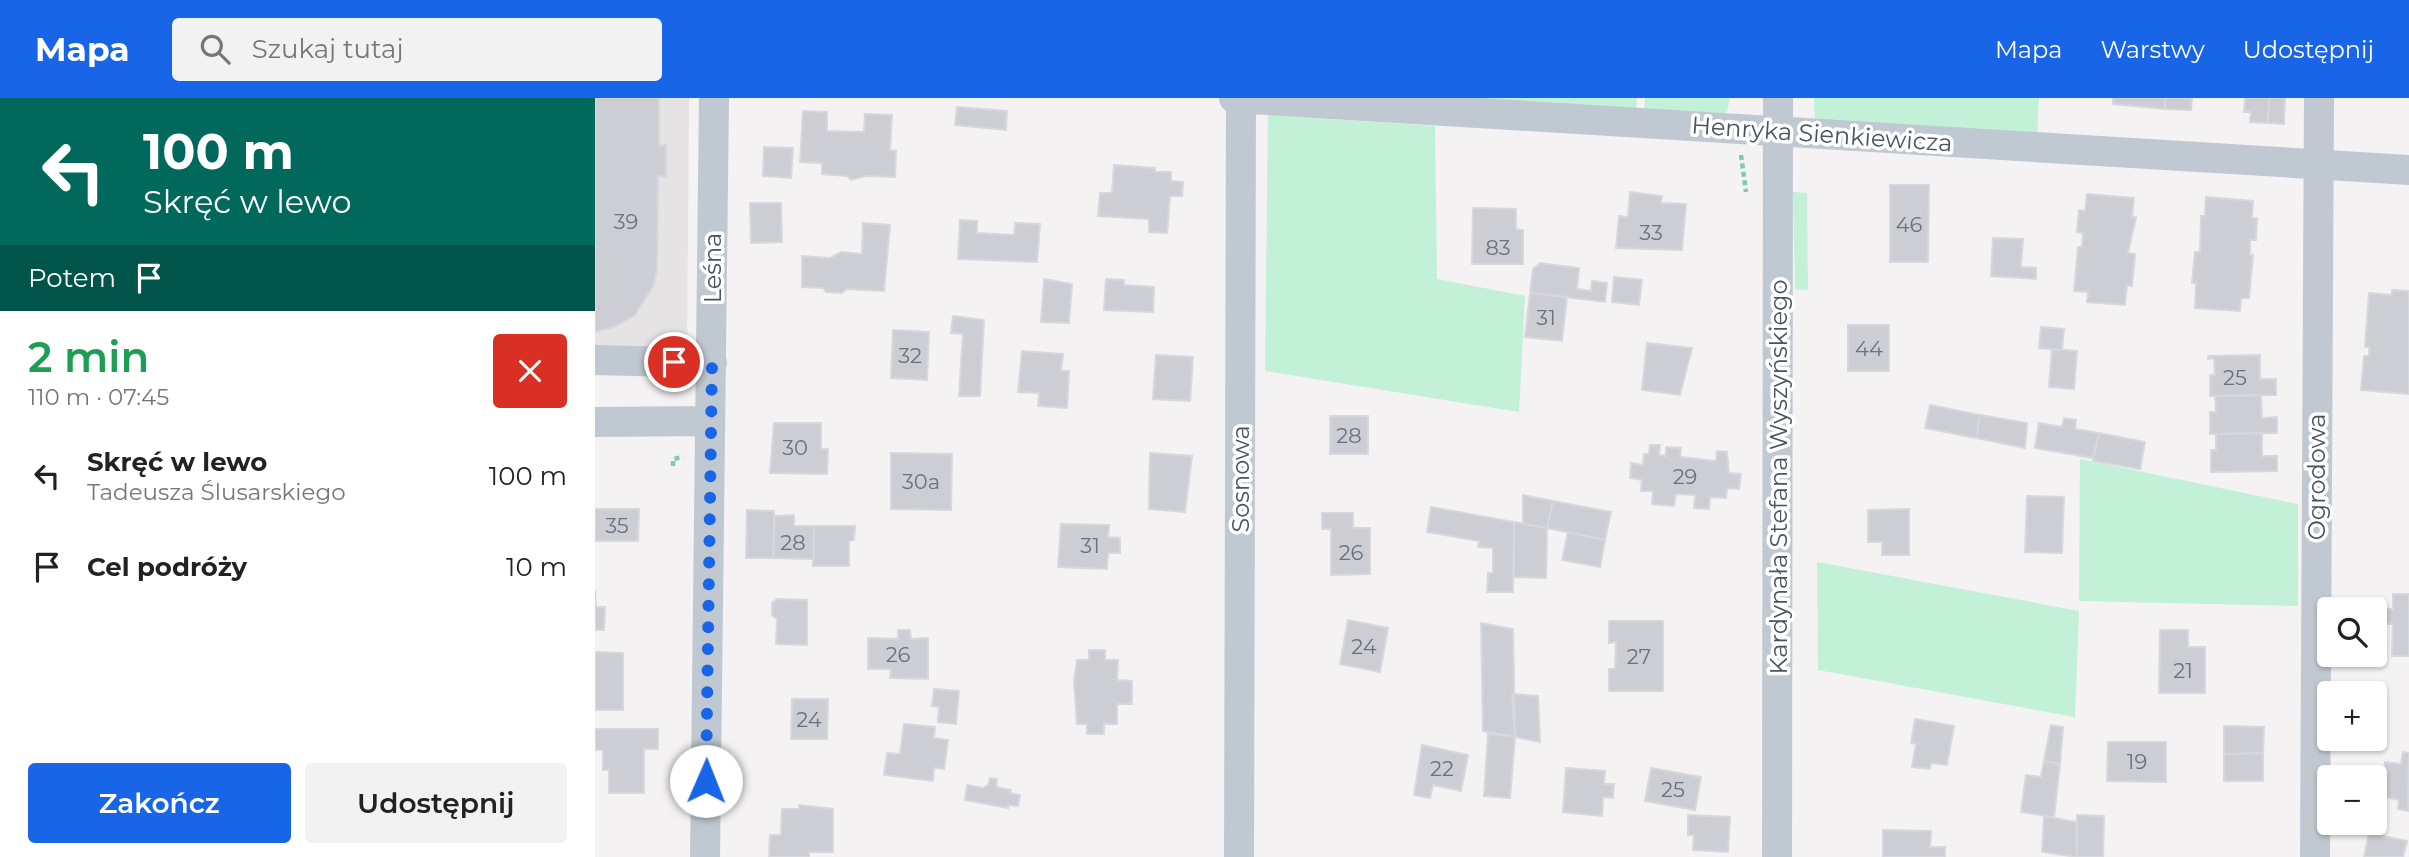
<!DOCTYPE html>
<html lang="pl">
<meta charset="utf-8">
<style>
:root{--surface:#fff;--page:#f2f2f2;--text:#222;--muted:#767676;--accent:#1965e7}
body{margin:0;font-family:Montserrat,sans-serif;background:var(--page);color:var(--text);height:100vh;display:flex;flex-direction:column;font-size:26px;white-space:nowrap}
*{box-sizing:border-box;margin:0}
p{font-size:23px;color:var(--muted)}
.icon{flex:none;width:38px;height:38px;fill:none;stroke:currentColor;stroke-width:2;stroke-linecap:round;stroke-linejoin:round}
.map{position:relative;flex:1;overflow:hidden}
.side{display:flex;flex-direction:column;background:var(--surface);width:595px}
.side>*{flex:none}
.banner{background:#00695c;color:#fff;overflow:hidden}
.tools{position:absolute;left:1722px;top:499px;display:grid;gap:14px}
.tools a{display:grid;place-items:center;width:70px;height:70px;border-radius:7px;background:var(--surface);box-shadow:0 2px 5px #0004;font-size:35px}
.pin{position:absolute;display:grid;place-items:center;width:60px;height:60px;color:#fff;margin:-30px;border:4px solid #fff;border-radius:50%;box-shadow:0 2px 7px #0007}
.me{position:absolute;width:77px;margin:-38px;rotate:1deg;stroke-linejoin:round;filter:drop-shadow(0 0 5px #0008)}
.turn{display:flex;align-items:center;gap:24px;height:147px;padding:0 28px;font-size:32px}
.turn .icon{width:91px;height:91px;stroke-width:2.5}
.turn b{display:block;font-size:49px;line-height:60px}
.then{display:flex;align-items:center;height:66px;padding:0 28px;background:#0003;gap:14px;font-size:26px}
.round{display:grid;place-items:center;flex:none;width:74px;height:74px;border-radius:7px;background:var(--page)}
.overview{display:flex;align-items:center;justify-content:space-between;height:119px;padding:0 28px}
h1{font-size:42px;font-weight:600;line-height:52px;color:#1e9e55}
.cta{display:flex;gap:14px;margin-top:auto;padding:14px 28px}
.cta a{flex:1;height:80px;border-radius:7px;background:var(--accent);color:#fff;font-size:28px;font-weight:600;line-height:80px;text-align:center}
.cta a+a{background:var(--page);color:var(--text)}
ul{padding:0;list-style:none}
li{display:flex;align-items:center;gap:21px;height:91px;padding:0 28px}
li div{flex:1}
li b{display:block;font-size:26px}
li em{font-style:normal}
header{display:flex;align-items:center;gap:42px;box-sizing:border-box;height:98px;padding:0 35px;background:var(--accent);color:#fff}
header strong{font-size:33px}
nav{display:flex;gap:38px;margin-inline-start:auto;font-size:24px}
.search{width:490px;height:63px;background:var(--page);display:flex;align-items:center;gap:18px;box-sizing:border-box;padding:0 24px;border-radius:7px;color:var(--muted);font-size:26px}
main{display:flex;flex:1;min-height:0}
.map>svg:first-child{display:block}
</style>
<header>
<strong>Mapa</strong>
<div class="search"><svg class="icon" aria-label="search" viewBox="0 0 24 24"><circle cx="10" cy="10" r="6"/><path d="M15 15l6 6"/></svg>Szukaj tutaj</div>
<nav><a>Mapa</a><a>Warstwy</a><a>Udostępnij</a></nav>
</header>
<main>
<section class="side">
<div class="banner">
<div class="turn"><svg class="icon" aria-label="left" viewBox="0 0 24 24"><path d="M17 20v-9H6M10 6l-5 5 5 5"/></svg><div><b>100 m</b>Skręć w lewo</div></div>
<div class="then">Potem<svg class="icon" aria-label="arrive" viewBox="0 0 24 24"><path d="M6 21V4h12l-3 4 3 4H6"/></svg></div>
</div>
<div class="overview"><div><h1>2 min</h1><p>110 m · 07:45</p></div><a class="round" style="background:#d93025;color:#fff"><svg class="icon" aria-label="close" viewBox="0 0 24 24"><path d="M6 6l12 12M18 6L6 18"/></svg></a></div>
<ul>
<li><svg class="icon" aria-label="left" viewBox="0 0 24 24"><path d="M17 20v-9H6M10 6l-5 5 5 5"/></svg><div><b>Skręć w lewo</b><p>Tadeusza Ślusarskiego</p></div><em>100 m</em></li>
<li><svg class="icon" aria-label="arrive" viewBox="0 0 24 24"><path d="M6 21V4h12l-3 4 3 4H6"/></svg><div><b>Cel podróży</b></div><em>10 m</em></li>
</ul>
<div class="cta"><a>Zakończ</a><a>Udostępnij</a></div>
</section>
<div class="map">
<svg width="1814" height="759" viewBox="0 0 1814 759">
<rect width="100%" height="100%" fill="#f4f2f2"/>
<path fill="#e5e3e4" d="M0 0H94L92 259H0Z"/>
<path fill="#c2f1d7" d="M868 0H1042L1041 12Z
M1050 0H1135L1132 14 1126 17 1049 13Z
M1219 0H1444L1442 38 1220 23Z
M673 17 840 28 842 181 930 198 924 314 670 273Z
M1198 94 1212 95 1213 192 1200 191Z
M1485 361 1703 406V508L1484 503Z
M1222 464 1484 513 1480 619 1223 572Z"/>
<path fill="#ccced4" stroke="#d6d8dd" stroke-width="2" d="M0 0H64V47H71V79L63 78 62 171 59 187 40 217 19 229 0 234Z
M1518 0H1570V11L1518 6Z
M1570 0H1597L1596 12 1570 11Z
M1650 0H1674L1673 25 1655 24 1656 14H1649Z
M1674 0H1690L1689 26 1673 25Z
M362 9 412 13 411 32 360 27Z
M208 13 232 14V33L269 34 270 16 297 17 295 52 301 53 300 79 271 78 256 82 252 78 227 76V65L205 64Z
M169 49 198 50 196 80 168 78Z
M519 67 560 70V74H576V83L588 84 587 98H575L572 135 554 134V121L503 118 505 95H517Z
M1295 87H1334L1333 164H1295Z
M1035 94 1067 98 1066 105 1091 106 1087 152 1021 150 1024 118 1033 119Z
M1492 96 1539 100 1537 119H1541L1533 155 1540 156 1537 188 1532 187 1530 207 1492 204 1493 194 1479 193 1483 149H1487L1488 135 1482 134 1484 112 1490 113Z
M1611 99 1658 103 1657 120H1662L1661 142H1655V157H1658L1654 200H1646L1645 213 1600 210 1601 185H1597L1600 154H1605L1606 118H1610Z
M155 105H186L187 144 156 145Z
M878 110 921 111V131L928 132V166H877Z
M365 122 382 123V135L419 137 420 125 445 126 442 164 363 161Z
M268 125 295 127 289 193 251 191 247 195 231 194 228 190 207 189V158L235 160 246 154 267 156Z
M1398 140 1428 141 1426 169 1441 170V181L1396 178Z
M945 165 984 170 982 191 996 193 997 183 1012 185 1010 204 935 195 938 171Z
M1019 179 1047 182 1044 207 1017 204Z
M449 181 477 186 474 225 446 224Z
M511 181 529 182V187L559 189 558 214 509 212Z
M1797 192 1814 193V296L1766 292 1769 258H1774V249H1770L1774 195 1797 197Z
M935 195 972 199 967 243 930 239Z
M358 218 389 222 385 298H364L368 236 356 235Z
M1253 227H1294V273H1253Z
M1446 229 1469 231 1467 252 1444 250Z
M298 232 334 234 332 282 296 280Z
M1052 245 1097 250 1085 297 1047 292Z
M1457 251 1482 253 1479 291 1454 289Z
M427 253 468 256 466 273H474L472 310 443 308 444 295 423 294Z
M561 257 598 259 595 303 558 301Z
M1665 257V281H1681V297L1615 298V277H1620L1619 260 1613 261V258Z
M1666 297 1667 320 1682 319V335L1615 336V314H1621L1620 298Z
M1335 307 1385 317 1381 340 1330 330Z
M1385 317 1432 325 1430 350 1381 340Z
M735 318H773V356H735Z
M1469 320 1481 322 1480 331 1504 335 1498 360 1440 350 1444 325 1467 329Z
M179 325H226V351H233L232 376 175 375Z
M1504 335 1550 344 1545 371 1498 363Z
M1667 335V358H1682V373L1616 374V352H1621V336Z
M1055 347H1065L1064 357 1071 358V349L1086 350 1085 359 1121 363 1122 353 1132 354 1134 375 1146 376 1144 391 1132 390 1131 400 1115 399 1114 411 1099 410 1100 397 1081 396 1079 408 1057 406 1058 393H1046L1047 382 1035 380 1036 365 1048 367 1049 356H1054Z
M296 355 357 356 356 412 296 411Z
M555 355 597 358 590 414 554 411Z
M928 397 958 403 952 430 928 426Z
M1432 398 1469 399 1467 455 1430 454Z
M958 403 1016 414 1010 442 952 430Z
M836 409 919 424 918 494H892L893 475H898V450L883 449 884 443 832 434Z
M0 411H44L43 443H0Z
M1314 411V457H1287V444H1273V412Z
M152 412 179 413 178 460H151Z
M727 415H758V430H775V476L736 477V431H727Z
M199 417V428H219V461L178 460 180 418Z
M919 424 952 430 951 480 919 479Z
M466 426 514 427 513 439 525 440V455H513L512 471 463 469Z
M219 428H260L259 442 254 443V468H218Z
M973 434 1010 442 1005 469 967 462Z
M0 492 1 509H10L9 532H0Z
M1798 496H1814V558H1797L1798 526H1786V511H1798Z
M182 501 212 502V547L181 546 182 521 177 517V505Z
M753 522 793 530 785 574 745 566Z
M1014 523H1068V593H1014V571H1020L1021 544 1014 545Z
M886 525 918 531 920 639 888 633Z
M303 532H315L316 541 333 540V581L295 580 296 571H273V540L303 541Z
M1565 532H1593V549H1610V595H1564Z
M494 552H510V562H523L522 582 537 583V606H522V626H509V636H492V626H482L479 583 482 562H494Z
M0 554 28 555V612H0Z
M339 591 364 593 361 626 343 624 344 609 337 608Z
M917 596 943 598 945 644 920 639Z
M197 601H233L232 641H196Z
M1320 621 1359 628 1352 667 1336 665 1335 671 1317 669 1321 646 1316 645Z
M309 626 340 629 339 640 353 642 349 671 339 670 338 683 289 677 292 655 305 656Z
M1456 627 1468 629 1465 666 1449 663Z
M1629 628 1669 629 1668 655 1629 656Z
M0 631H63V651H49V695H14V672H8V652H0Z
M893 635 920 639 915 700 889 698Z
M1513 644H1571V684L1512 683Z
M827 647 873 657 866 693 838 687 835 700 819 697Z
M1808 654 1814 655 1813 713 1803 711 1804 702 1785 698 1790 664 1806 666Z
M1668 655V683H1629V656Z
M1449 663 1465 666 1459 719 1426 714 1431 677 1446 679Z
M971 670 1010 673 1009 686H1019L1018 700 1008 699 1007 718 968 714Z
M1056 670 1106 679 1100 712 1050 703Z
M395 680 402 681 401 689 416 692 415 695 425 697 423 708 413 707V710L370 702 372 687 388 690 393 687Z
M204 707 238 711V754H214V759H174L175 737H186L187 711H204Z
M1093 717 1135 719 1133 754 1098 752 1099 737H1093Z
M1482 717 1509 718 1508 759H1482Z
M1449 718 1481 724 1482 759 1447 754Z
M1288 732 1336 733 1335 749H1350V759H1288Z
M1774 735 1812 743 1808 759H1769Z"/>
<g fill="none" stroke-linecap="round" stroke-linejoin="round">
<path stroke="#79cfab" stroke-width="4.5" stroke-dasharray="5 3.5" stroke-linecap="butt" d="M1146 57 1151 94
M78 368V361L88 359"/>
<path stroke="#c0c8d1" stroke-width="30" d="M639 0 1814 72
M0 262 117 265
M0 324 115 323
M110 759 119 0
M644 759 646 2
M1182 759 1183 0
M1720 759 1724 0"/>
</g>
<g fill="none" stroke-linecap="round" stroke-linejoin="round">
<path stroke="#1965e7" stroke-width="12" stroke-dasharray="0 21.6" d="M79 264 117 265 111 683"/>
</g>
<g text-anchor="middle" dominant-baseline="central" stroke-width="7" stroke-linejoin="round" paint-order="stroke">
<g font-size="21" fill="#6a727d">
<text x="31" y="123">39</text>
<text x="1314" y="126">46</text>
<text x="1056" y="134">33</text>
<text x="903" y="149">83</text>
<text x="951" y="219">31</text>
<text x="1274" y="250">44</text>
<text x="315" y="257">32</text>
<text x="1640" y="279">25</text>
<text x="754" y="337">28</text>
<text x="200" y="349">30</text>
<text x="1090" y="378">29</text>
<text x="326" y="383">30a</text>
<text x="22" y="427">35</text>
<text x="198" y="444">28</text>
<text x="495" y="447">31</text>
<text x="756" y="454">26</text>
<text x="769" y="548">24</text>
<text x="303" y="556">26</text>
<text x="1044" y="558">27</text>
<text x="1588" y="572">21</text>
<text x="214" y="621">24</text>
<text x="1542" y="663">19</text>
<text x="847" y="670">22</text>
<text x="1078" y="691">25</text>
</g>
<g font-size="24" fill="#495460" stroke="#fff">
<text transform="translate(1227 36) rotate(4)">Henryka Sienkiewicza</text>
<text transform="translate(117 170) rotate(-90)">Leśna</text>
<text transform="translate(1183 379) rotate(-90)">Kardynała Stefana Wyszyńskiego</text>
<text transform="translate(1721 379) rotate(-90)">Ogrodowa</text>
<text transform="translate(645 381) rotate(-90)">Sosnowa</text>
</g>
</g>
</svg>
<div class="tools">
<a><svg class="icon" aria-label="search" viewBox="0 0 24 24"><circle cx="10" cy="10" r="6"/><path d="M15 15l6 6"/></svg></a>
<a>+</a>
<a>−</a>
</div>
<div class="pin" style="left:79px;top:264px;background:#d93025"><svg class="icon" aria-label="arrive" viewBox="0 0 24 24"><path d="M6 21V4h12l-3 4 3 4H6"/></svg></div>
<svg class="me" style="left:111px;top:683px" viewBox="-20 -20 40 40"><circle r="19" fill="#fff"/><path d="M0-13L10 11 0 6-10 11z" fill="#1965e7"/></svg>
</div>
</main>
